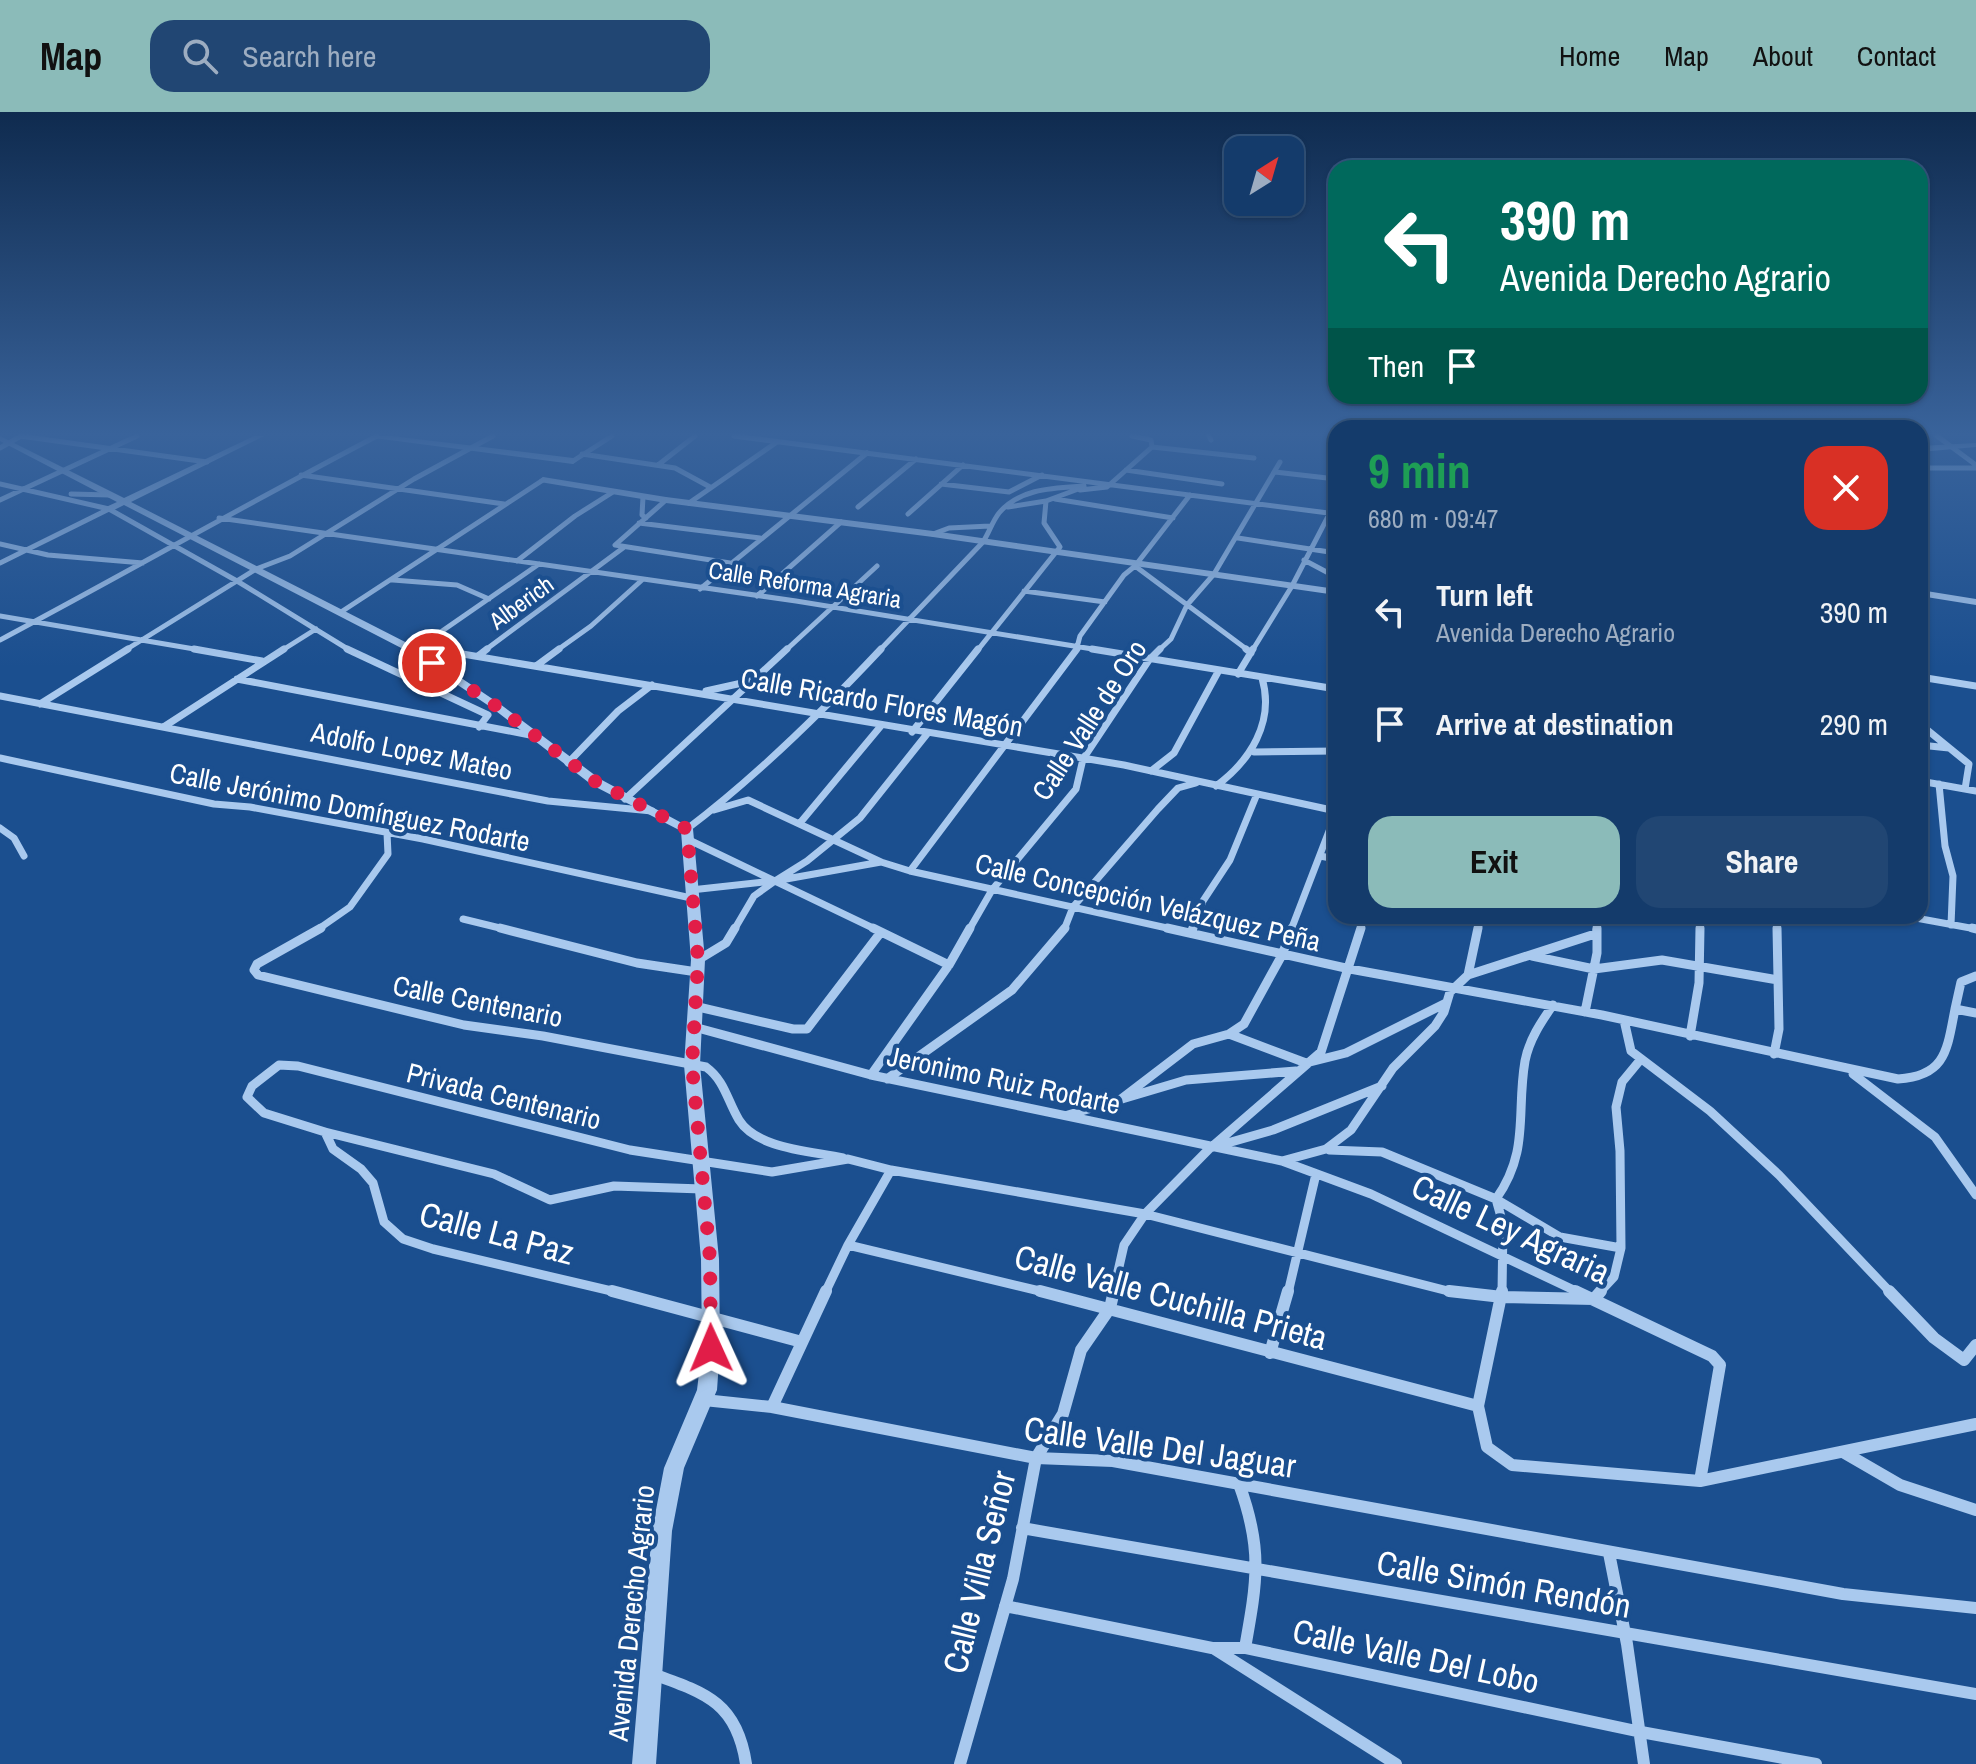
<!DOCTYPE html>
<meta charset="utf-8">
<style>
:root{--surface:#143b6b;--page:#214673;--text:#f1f3f6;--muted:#9dadc1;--line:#33557e;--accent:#8bbbb9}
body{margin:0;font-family:"Archivo Narrow",sans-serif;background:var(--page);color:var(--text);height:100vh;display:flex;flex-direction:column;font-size:30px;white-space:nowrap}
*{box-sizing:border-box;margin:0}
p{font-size:26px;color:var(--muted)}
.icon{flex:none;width:44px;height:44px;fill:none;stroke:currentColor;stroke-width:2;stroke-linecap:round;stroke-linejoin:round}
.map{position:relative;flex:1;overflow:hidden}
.panel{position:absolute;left:1328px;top:308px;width:600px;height:504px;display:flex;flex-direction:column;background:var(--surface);border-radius:24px;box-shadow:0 2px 6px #0004,0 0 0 2px var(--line)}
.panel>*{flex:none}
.top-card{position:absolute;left:1328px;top:48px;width:600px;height:244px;border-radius:24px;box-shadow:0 2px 6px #0004,0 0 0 2px var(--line);background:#00695c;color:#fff;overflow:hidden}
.needle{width:52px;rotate:37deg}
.fabs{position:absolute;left:1224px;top:24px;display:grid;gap:16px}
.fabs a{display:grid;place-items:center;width:80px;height:80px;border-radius:16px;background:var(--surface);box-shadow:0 2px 6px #0004,0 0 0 2px var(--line);font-size:40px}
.pin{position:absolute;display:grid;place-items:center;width:68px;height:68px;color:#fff;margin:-34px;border:4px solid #fff;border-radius:50%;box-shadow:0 2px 8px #0007}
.me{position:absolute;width:88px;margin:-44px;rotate:359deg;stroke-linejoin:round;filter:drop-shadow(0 0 6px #0008)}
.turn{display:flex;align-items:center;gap:28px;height:168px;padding:0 40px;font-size:36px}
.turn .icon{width:104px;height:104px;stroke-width:2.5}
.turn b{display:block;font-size:56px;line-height:68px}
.then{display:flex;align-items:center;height:76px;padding:0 40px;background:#0003;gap:16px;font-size:30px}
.round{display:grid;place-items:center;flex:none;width:84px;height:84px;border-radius:24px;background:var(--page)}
.summary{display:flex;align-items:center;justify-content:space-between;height:136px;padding:0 40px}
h1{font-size:48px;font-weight:800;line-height:60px;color:#1e9e55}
.button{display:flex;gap:16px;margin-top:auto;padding:16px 40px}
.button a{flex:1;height:92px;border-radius:24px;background:var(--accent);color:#111;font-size:32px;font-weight:800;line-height:92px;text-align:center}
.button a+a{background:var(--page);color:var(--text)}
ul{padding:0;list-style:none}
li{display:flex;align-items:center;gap:24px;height:112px;padding:0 40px}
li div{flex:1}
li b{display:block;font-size:30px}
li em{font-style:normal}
header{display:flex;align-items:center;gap:48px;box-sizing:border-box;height:112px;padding:0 40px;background:var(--accent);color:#111}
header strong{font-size:38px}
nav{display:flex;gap:44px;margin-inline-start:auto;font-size:28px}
.search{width:560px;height:72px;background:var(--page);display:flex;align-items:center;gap:20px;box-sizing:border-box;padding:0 28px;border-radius:24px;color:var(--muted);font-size:30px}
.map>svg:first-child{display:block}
</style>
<header>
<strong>Map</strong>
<div class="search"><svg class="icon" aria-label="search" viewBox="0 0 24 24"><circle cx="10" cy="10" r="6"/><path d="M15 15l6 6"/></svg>Search here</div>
<nav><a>Home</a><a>Map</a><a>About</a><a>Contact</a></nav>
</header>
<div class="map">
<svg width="1976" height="1652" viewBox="0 0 1976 1652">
<rect width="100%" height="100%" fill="#1b4f8f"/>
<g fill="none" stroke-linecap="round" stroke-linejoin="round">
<path stroke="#a9c9ee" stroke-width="5" d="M20 324 207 350
M734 324 1336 402
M1209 324 1211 328
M1937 324 1976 353
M1152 335 1254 346
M0 336 21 324
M582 342 675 356 710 375
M573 349 612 324
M658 353 695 324
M1920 356H1976
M1126 358 1222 372
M1275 360 1336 367
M301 363 504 392
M0 372 109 397 237 469 351 539
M941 372 1009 380 1042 363
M1080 378 1107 375 1152 335 1151 328 1132 324
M71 382 110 383
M643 385 642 403 646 406
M1055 387 1173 406
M0 388 137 324
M666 388 615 433 730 451
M689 391 777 330
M858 395 916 347
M1008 395 1046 389
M908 402 963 353
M219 406 796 489 1105 539
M639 411 760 426
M933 422 949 416 990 414
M1238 426 1336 441
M0 432 48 443 143 451
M1304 448 1336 465
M517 449 575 404 613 380
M0 451 109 397
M1135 454 1249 539
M393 468 457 473 489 487
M700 477 867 341
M1024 479 1105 490
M757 484 841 410
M341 500 543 368
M0 504 206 539
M0 528C126 461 250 390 377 324
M419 535 445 539
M419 535 539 452
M124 539 256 457 290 444 414 367 493 324
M281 539 316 517
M484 539 623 436
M556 539 591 514 642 468
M785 539 877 454
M879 539 983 430C989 421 992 410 999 401 1020 376 1054 376 1084 374
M977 539 1060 435 1044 411 1046 389 1081 376
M1076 539 1080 524 1124 463 1135 454 1190 383
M1158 539 1171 527 1187 493 1214 462 1280 350
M1252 539 1292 474 1336 389"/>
<path stroke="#a9c9ee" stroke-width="7" d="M194 537 262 549
M347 537 488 603 479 615
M433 537 1124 653 1336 699
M1092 537 1336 577
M1246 537 1251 541
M478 544 487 537
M536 554 559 537
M1238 562 1253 537
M1920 565 1976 574
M237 567 530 623
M706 579 751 569
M0 584 548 689 652 699
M40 592 128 537
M1920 612 1969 652 1965 677
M165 614 284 537
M912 620 978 537
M1920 633 1949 636
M1254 640 1336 639
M0 646 214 692 250 695 423 727 691 786
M568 651 618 599 652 573
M1151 659 1174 641 1218 560
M1920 669 1976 679
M1939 672 1945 734 1953 764 1951 813
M1216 674C1250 649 1275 610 1262 566
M625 687 787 537
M714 698 748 688 881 750 910 759 1176 818
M800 711 880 615
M0 716 14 726 24 744
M687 717C757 664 821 601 881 537
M687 727 877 818
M1320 744 1336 747
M881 750 775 769 807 749 860 706 927 622
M910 759 1077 537
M691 778 773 769
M1777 804V818
M1905 804 1976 817
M463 807 508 818
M317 818 350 795 388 742 387 721
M734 818 754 784 775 769
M969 818 992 778 1076 677 1083 647 1149 548 1160 537
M1064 818 1073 795 1158 697 1178 676 1196 671
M1192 818 1203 789 1230 748 1257 682
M1291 818 1336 701
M1360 818 1364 804
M1478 818 1481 804
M1596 818 1600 804
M1700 818 1701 804"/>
<path stroke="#a9c9ee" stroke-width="9" d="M321 816 257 852 254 858 258 863 464 913 543 924 706 955C725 969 727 988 739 1008 757 1037 812 1039 843 1046
M500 816 637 851 697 860
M873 816 949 853
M1167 816 1350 857 1602 903 1898 967C1946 964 1947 938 1955 897L1976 901
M1972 816 1976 817
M1191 821 1193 816
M1532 844 1594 857 1662 848 1778 868
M698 848 726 831 735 816
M1468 863 1595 822
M694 894 793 917H807L881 820
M1955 897 1961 870 1976 864
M1585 900 1597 841V816
M1624 908 1631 939 1710 999 1779 1063 1891 1181
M694 915 871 963 1282 1049 1326 1037 1351 1018 1393 956 1435 914 1444 900 1450 880 1468 863 1478 816
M1229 922 1306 951 1346 941 1446 891
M1690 924 1699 871 1700 816
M1774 942 1779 917 1777 816
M1853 962 1935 1025 1976 1083
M871 963 949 853 970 816
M887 967 1012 878 1065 816
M1121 987 1193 932 1229 922 1244 912 1282 843 1292 816
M1068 1003 1186 968 1296 959
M325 1020 333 1037 361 1057 373 1071 384 1110 403 1127 433 1137 620 1181
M1214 1033 1321 940 1361 816
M1329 1038 1382 1040 1496 1087 1560 1125 1621 1136
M1282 1049 1371 1082 1580 1181
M702 1077 614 1074 550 1088 494 1062 325 1020 264 1001 247 985 252 974 279 953 298 954 630 1038 772 1060 848 1047 891 1058 1145 1102 1448 1179 1467 1181
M1496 1087 1503 1112 1502 1181
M1496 1087C1530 1039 1516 1001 1525 949 1529 928 1541 910 1553 893
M848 1133 1048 1181
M825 1181 848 1133 891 1058
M1113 1181 1124 1133 1145 1102 1210 1036 1273 1018 1382 974
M1288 1181 1316 1062
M1599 1181 1614 1165 1621 1136 1620 1039 1616 995 1622 970 1641 947"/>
<path stroke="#a9c9ee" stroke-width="12" d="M612 1179 802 1230
M1040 1179 1478 1294
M1449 1179 1502 1185 1594 1187 1601 1179
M1502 1179 1478 1294 1487 1335 1512 1353 1700 1369 1976 1312
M1575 1179 1712 1244 1720 1253 1700 1369
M1889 1179 1934 1226 1964 1248 1976 1233
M1270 1241 1288 1179
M704 1288 772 1295 1036 1346 1113 1349 1843 1482 1976 1496
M772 1295 826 1179
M1843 1340 1900 1373 1976 1398
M1239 1372C1263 1437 1257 1469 1245 1536
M1022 1416 1976 1582
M1609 1441 1627 1532 1644 1652
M1005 1494 1212 1536H1245L1641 1620 1816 1652
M1213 1536 1396 1652
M653 1562C706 1581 737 1591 746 1652
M960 1652 1013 1467 1036 1346 1063 1302 1081 1238 1110 1196 1114 1179"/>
<path fill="#a9c9ee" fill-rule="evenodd" d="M0 324 124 386 254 324H264L131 390 415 535 500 592 600 667 693 717 705 848 700 953 719 1147 720 1236 717 1278 684 1356 672 1419 656 1652H632L652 1419 664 1356 697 1278 702 1236 701 1147 684 953 691 848 681 719 592 673 492 596 407 539 124 393 112 399H106V395L117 390 0 329Z
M370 324H392L573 346 577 349 573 352 374 326Z
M1976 331V335L1920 340V334Z
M543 365 666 385 933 419 1336 477V483L933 425 666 391 540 370 539 368Z
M1920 478 1976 487V493L1920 484Z"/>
</g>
<linearGradient id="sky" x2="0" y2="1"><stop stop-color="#0f2b4f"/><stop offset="0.58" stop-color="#39639b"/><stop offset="1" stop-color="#39639b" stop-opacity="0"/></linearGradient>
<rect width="1976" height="555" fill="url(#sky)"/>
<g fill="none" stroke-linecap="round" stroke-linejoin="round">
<path stroke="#e11d48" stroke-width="14" stroke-dasharray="0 25.2" d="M432 551 496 594 596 670 687 717 698 848 692 953 710 1147 711 1236"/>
</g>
<g text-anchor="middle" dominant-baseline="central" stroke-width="8" stroke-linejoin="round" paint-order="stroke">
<g font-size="24" fill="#fff" stroke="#1b4f8f">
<text transform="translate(805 472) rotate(9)">Calle Reforma Agraria</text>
<text transform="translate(521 490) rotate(-36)">Alberich</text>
</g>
<g font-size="28" fill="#fff" stroke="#1b4f8f">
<text transform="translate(882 590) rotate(10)">Calle Ricardo Flores Magón</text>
<text transform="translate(1089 608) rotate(-57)">Calle Valle de Oro</text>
<text transform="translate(412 639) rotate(11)">Adolfo Lopez Mateo</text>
<text transform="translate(350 695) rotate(11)">Calle Jerónimo Domínguez Rodarte</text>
<text transform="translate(1148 790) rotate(13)">Calle Concepción Velázquez Peña</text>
<text transform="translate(478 889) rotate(11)">Calle Centenario</text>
<text transform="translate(1004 968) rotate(12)">Jeronimo Ruiz Rodarte</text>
<text transform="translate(504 984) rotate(14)">Privada Centenario</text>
<text transform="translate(631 1501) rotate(-84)">Avenida Derecho Agrario</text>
</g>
<g font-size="34" fill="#fff" stroke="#1b4f8f">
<text transform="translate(1511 1117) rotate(25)">Calle Ley Agraria</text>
<text transform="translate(497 1121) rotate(15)">Calle La Paz</text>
<text transform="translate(1171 1185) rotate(15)">Calle Valle Cuchilla Prieta</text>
<text transform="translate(1160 1335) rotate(8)">Calle Valle Del Jaguar</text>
<text transform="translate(979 1460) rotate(-76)">Calle Villa Señor</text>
<text transform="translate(1504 1472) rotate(10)">Calle Simón Rendón</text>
<text transform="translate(1416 1544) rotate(12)">Calle Valle Del Lobo</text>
</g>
</g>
</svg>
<div class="fabs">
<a><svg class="needle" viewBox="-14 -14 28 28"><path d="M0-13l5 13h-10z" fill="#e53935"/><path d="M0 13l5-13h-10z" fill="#9dadc1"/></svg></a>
</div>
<div class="pin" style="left:432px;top:551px;background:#d93025"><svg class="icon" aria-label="arrive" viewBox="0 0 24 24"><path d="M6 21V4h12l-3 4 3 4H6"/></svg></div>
<svg class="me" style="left:711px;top:1236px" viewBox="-20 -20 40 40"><path d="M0-17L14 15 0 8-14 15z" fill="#e11d48" stroke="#fff" stroke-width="4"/></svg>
<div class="top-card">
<div class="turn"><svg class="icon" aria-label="left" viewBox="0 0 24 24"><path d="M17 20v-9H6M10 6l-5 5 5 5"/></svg><div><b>390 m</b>Avenida Derecho Agrario</div></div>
<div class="then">Then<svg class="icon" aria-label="arrive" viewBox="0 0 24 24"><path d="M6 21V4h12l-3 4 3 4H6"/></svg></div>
</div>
<section class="panel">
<div class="summary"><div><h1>9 min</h1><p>680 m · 09:47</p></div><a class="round" style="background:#d93025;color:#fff"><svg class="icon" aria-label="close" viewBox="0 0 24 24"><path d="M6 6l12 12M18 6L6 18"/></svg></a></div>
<ul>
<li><svg class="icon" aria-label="left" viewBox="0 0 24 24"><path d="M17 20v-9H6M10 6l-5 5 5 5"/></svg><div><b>Turn left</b><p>Avenida Derecho Agrario</p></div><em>390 m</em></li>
<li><svg class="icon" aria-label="arrive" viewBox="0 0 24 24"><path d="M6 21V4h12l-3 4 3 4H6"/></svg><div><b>Arrive at destination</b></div><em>290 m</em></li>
</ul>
<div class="button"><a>Exit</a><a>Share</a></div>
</section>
</div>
